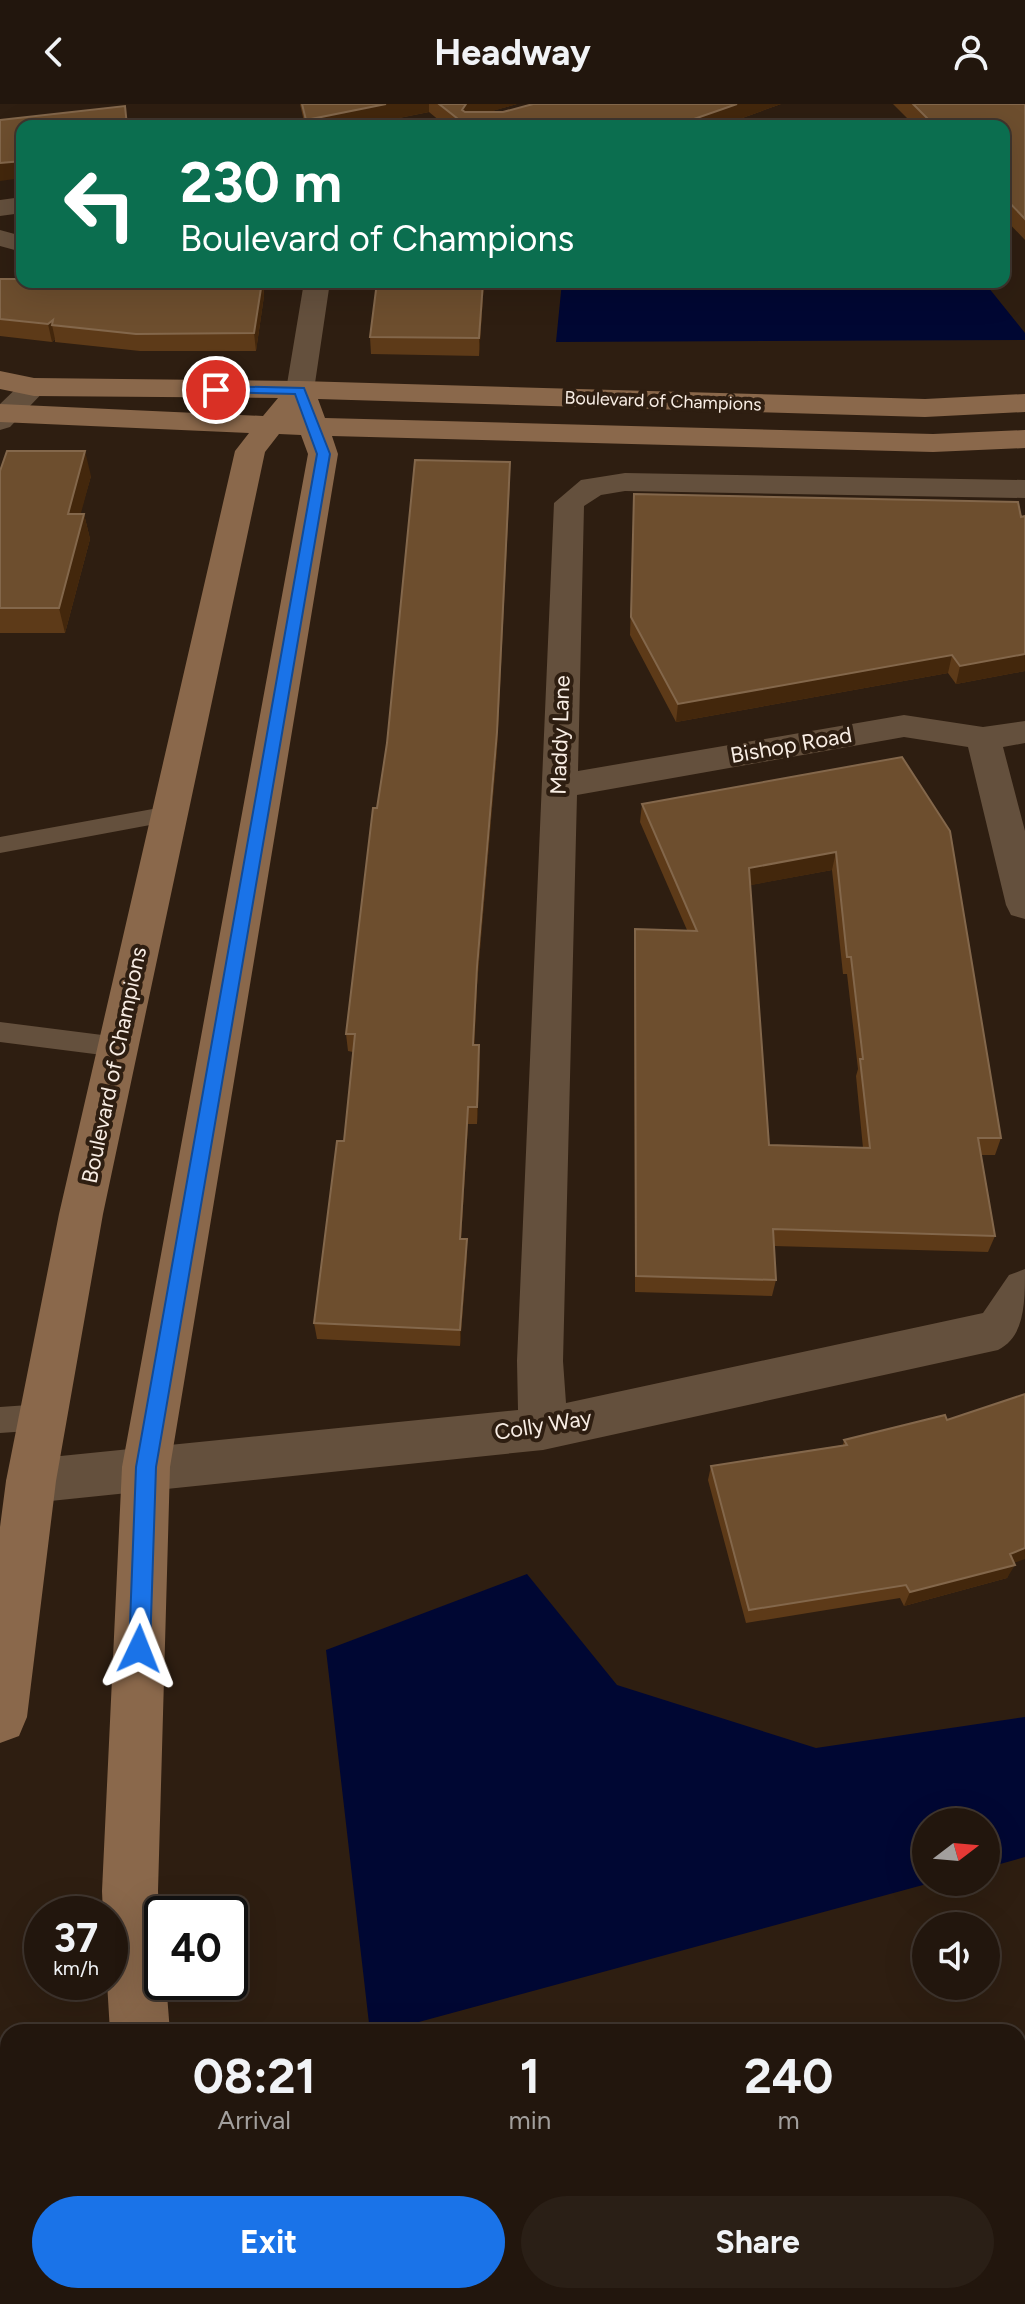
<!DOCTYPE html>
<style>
:root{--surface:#22160d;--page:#2a1f16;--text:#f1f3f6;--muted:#a29f9d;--line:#3f352e;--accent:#1a73e8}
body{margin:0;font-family:Figtree,sans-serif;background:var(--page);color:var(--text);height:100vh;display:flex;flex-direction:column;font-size:30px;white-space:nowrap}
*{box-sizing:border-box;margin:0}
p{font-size:26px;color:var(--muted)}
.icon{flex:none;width:44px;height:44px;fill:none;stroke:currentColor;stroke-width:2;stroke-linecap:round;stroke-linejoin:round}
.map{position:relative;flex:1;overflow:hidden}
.details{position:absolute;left:0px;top:1920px;width:1026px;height:280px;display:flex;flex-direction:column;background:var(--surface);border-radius:24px 24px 0 0;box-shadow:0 8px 32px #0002,0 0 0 2px var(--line)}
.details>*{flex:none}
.guide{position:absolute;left:16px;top:16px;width:994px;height:168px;border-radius:16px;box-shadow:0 8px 32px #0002,0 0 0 2px var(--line);background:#0b6e4f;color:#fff;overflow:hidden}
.needle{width:52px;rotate:74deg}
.tools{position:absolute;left:912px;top:1704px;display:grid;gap:16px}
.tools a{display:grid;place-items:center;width:88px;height:88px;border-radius:50%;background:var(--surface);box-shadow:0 8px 32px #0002,0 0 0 2px var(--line);font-size:40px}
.speed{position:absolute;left:24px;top:1792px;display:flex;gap:16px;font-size:40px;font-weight:700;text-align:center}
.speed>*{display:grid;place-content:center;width:104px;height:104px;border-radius:50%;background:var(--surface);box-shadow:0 8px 32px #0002,0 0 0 2px var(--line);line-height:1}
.speed small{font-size:20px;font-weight:400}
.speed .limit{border:4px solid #111;border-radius:12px;background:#fff;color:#111}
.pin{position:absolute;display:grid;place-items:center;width:68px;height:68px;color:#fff;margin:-34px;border:4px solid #fff;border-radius:50%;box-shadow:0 2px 8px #0007}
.me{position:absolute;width:88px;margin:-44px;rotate:2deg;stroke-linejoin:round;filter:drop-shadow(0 0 6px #0008)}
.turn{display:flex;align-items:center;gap:28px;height:168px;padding:0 32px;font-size:36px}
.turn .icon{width:104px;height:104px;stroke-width:2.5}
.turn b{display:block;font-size:56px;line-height:68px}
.eta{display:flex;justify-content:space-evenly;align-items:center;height:136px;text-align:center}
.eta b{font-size:48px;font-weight:700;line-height:56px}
.button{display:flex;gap:16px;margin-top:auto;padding:16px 32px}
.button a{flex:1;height:92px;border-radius:48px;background:var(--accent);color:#fff;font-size:32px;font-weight:700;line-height:92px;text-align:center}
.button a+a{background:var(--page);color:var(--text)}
header{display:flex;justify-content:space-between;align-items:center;height:104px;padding:0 32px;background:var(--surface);font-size:36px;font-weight:700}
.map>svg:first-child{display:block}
</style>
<header><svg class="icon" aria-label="back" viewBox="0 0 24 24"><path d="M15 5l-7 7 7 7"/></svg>Headway<svg class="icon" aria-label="person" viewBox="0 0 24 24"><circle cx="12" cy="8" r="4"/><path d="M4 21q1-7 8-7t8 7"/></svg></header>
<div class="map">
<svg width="1025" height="2200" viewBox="0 0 1025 2200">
<rect width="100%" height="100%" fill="#2e1e11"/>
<path fill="#000733" d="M562 178H984L1025 229V236L556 238Z
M527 1470 617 1581 816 1644 1025 1613V1753L986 1764V1718H926V1778H934L382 1928H370L326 1546Z"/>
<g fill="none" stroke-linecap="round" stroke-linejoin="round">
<path fill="#64503d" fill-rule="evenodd" d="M169 702 177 704 181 710 177 716 0 749V733Z
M0 918 118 933 127 936 131 943 127 950 118 953 0 938Z
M43 1300 54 1303 58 1313 54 1323 43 1326 0 1329V1303Z
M1025 2038V2078L1018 2081V2041Z
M1025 2176V2200H999L1002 2192H1018V2178Z
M460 2192H526L523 2200H457Z
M731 2192H775L772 2200H728Z
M776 2192H816L818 2200H778Z"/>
<path fill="#64503d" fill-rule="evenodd" d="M22 93V109L0 112V96Z
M0 126 22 132V148L0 142Z
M304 178H330L314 286 310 292 300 295 290 292 286 286Z
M34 274 44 277 48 283 10 323 0 326V300L24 277Z
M625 369 1025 376V394L625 387 601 391 584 402 578 667 904 611 983 623 1025 617V639L1003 643 1025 727V815L1011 811 1006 801 968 643 904 633 577 691 563 1257 566 1299 983 1209 1009 1171 1025 1165C1025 1198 1025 1233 998 1246L543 1346 31 1399 14 1393 6 1377 14 1361 31 1355 518 1306 517 1257 554 399 581 376Z"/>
<path fill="#8a684b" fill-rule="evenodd" d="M0 267 34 274 300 277 925 295 1025 290V308L925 313 318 295 325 314 933 330 1025 326V344L933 348 332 332 338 350 170 1363 158 1787 162 1878H166L170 1928H110L107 1878H110V1810H103L102 1787 122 1363 308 350 301 331 279 330 265 348 103 1110 56 1377 27 1613 19 1632 0 1639V1423L6 1377 59 1110 235 347 249 329 0 318V300L263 312 278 294 34 292 0 285Z
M125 2192H189L190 2200H126Z"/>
</g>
<path fill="#5d3a18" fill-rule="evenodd" d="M300 0H517L488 8H503L533 0H781L720 22H446L429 8 359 22H305Z
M893 0H1025V136L1004 114V22H915Z
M0 175 22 178H263L264 192 256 247H140L55 238V235L52 238 0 232Z
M484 178 479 252 371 250 370 233Z
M0 367 91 372 80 410H84L90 435 65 529H0Z
M510 376 497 646 477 881 474 941 480 959 477 1020H468L461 1135 467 1151 460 1242 317 1235 314 1219 344 1037 353 948 348 947 346 930Z
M634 390 1025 412V567L956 580 948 569 676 618 630 531Z
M902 653 1001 1034 995 1051H981L995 1132 988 1148 774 1142 776 1176 772 1192 635 1188 634 842 635 825 687 826 640 718 642 700ZM832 766 843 870H847L858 965 856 972 863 1044 769 1041 750 781Z
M844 1336 1014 1459 1007 1474 904 1502 900 1494 746 1519 708 1376 711 1362 843 1341Z"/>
<path fill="#43270c" d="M386 0H429V8L359 22H306V16Z
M466 0H517L468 14 462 6Z
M737 0H781L720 22H674Z
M22 57V74L0 77V59Z
M262 178 264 192 256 247 254 229Z
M483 178H484L479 252V234Z
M53 216 52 221 55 235 52 238 48 220Z
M85 347 91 372 74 435 68 410Z
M510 358 497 646 477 881 474 959 473 941 477 863Z
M84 410 90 435 65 529 59 504Z
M1025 550V567L956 580 960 562Z
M952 551 948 569 676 618 678 600Z
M836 748 832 766 746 782 749 764Z
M479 941 480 959 477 1020V1003Z
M468 1003V1020L460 1151V1135Z
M467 1135V1151L460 1242V1226Z
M1025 1444V1455L1002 1463 1010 1450Z
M1015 1461 1007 1474 904 1502 910 1488Z"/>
<path fill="#6d4e2e" stroke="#83674b" stroke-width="2" fill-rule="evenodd" d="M302 0H386L306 16Z
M439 0H466L462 6 465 8H503L533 0H737L674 22H467Z
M913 0H1025V115L1004 93V22H935Z
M125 2 127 22H22V57L0 59V16Z
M0 175H22V178H262L254 229 136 230 52 221 53 216 48 220 0 215Z
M377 178H483L479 234 370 233Z
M7 347H85L68 410H84L59 504H0V367Z
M415 356 510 358 497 628 477 863 473 941H479L477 1003H468L460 1135H467L460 1226 314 1219 337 1037H344L355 930H346L373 704H377L387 639Z
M634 390 1018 398 1021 413 1025 412V550L960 562 952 551 678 600 631 513Z
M902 653 950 727 1001 1034H978L995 1132 773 1125 776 1176 636 1172 635 825 697 827 642 700ZM836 748 847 853H851L863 955H860L870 1044 769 1041 749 764Z
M1025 1290V1444L1010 1450 1015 1461 910 1488 906 1481 749 1506 711 1362 847 1341 844 1336 945 1311 947 1316Z"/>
<path fill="#1a73e8" stroke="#114b97" stroke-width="2" d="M216 282 304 284 330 350 156 1363 150 1545 147 1552 139 1555 132 1552 129 1545 136 1363 317 350 295 290 212 288 210 286Z"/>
<g text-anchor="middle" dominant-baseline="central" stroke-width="8" stroke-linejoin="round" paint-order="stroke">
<g font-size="18" fill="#f8ede4" stroke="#2e1e11">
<text transform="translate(663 297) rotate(2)">Boulevard of Champions</text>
</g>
<g font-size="22" fill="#f8ede4" stroke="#2e1e11">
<text transform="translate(560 631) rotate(-88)">Maddy Lane</text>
<text transform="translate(791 641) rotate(-10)">Bishop Road</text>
<text transform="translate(114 961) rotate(-78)">Boulevard of Champions</text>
<text transform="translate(543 1321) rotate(-9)">Colly Way</text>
</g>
</g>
</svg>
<div class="tools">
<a><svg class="needle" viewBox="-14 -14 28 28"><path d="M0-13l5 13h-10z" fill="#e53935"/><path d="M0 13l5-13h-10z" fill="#a29f9d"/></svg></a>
<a><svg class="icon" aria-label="sound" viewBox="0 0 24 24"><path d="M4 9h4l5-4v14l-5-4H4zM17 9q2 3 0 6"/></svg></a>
</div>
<div class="speed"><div>37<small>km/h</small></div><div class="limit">40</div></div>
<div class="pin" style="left:216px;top:286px;background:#d93025"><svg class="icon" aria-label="arrive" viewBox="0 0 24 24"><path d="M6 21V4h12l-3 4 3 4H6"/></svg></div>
<svg class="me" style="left:139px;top:1545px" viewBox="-20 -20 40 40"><path d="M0-17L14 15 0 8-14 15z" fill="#1a73e8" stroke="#fff" stroke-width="4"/></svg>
<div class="guide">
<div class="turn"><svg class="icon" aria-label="left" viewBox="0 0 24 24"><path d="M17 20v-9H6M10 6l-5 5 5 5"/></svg><div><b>230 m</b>Boulevard of Champions</div></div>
</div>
<section class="details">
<div class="eta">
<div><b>08:21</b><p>Arrival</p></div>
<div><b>1</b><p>min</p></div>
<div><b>240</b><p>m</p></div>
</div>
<div class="button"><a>Exit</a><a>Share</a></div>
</section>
</div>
